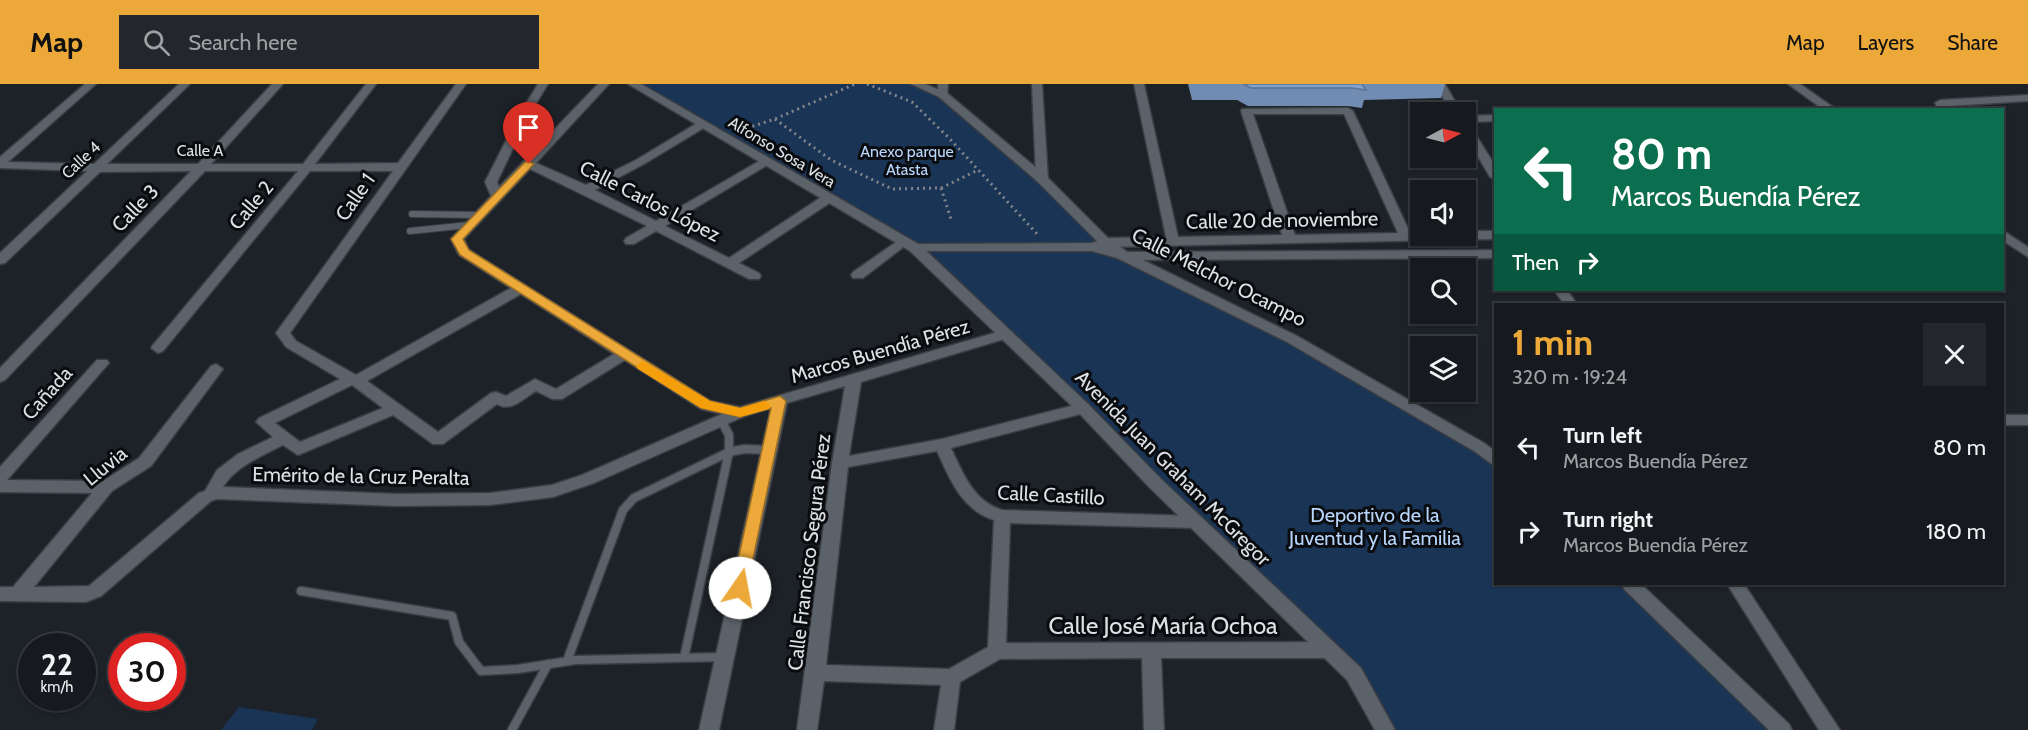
<!DOCTYPE html>
<meta charset="utf-8">
<style>
:root{--surface:#161a1e;--page:#23272b;--text:#f1f3f6;--muted:#9ea1a4;--line:#35383c;--accent:#eca93a}
body{margin:0;font-family:Cabin,sans-serif;background:var(--page);color:var(--text);height:100vh;display:flex;flex-direction:column;font-size:22px;white-space:nowrap}
*{box-sizing:border-box;margin:0}
p{font-size:20px;color:var(--muted)}
.icon{flex:none;width:33px;height:33px;fill:none;stroke:currentColor;stroke-width:2;stroke-linecap:round;stroke-linejoin:round}
.map{position:relative;flex:1;overflow:hidden}
.side{position:absolute;left:1494px;top:219px;width:510px;height:282px;display:flex;flex-direction:column;background:var(--surface);border-radius:0px;box-shadow:0 2px 4px #0004,0 0 0 2px var(--line)}
.side>*{flex:none}
.top-card{position:absolute;left:1494px;top:24px;width:510px;height:183px;border-radius:0px;box-shadow:0 2px 4px #0004,0 0 0 2px var(--line);background:#0b6e4f;color:#fff;overflow:hidden}
.needle{width:39px;rotate:83deg}
.buttons{position:absolute;left:1410px;top:18px;display:grid;gap:12px}
.buttons a{display:grid;place-items:center;width:66px;height:66px;border-radius:0px;background:var(--surface);box-shadow:0 2px 4px #0004,0 0 0 2px var(--line);font-size:30px}
.speed{position:absolute;left:18px;top:549px;display:flex;gap:12px;font-size:30px;font-weight:700;text-align:center}
.speed>*{display:grid;place-content:center;width:78px;height:78px;border-radius:50%;background:var(--surface);box-shadow:0 2px 4px #0004,0 0 0 2px var(--line);line-height:1}
.speed small{font-size:15px;font-weight:400}
.speed .limit{border:9px solid #d22;background:#fff;color:#111}
.pin{position:absolute;display:grid;place-items:center;width:51px;height:51px;color:#fff;margin:-62px -26px;border-radius:50% 50% 50% 0;rotate:-45deg;box-shadow:0 0 6px #0007}
.pin .icon{rotate:45deg}
.me{position:absolute;width:66px;margin:-33px;rotate:12deg;stroke-linejoin:round;filter:drop-shadow(0 0 4px #0008)}
.turn{display:flex;align-items:center;gap:21px;height:126px;padding:0 18px;font-size:27px}
.turn .icon{width:78px;height:78px;stroke-width:2.5}
.turn b{display:block;font-size:42px;line-height:51px}
.then{display:flex;align-items:center;height:57px;padding:0 18px;background:#0003;gap:12px;font-size:22px}
.round{display:grid;place-items:center;flex:none;width:63px;height:63px;border-radius:0px;background:var(--page)}
.head{display:flex;align-items:center;justify-content:space-between;height:102px;padding:0 18px}
h1{font-size:36px;font-weight:800;line-height:45px;color:var(--accent)}
ul{padding:0;list-style:none}
li{display:flex;align-items:center;gap:18px;height:84px;padding:0 18px}
li div{flex:1}
li b{display:block;font-size:22px}
li em{font-style:normal}
header{display:flex;align-items:center;gap:36px;box-sizing:border-box;height:84px;padding:0 30px;background:var(--accent);color:#111}
header strong{font-size:28px}
nav{display:flex;gap:33px;margin-inline-start:auto;font-size:21px}
.search{width:420px;height:54px;background:var(--page);display:flex;align-items:center;gap:15px;box-sizing:border-box;padding:0 21px;border-radius:0px;color:var(--muted);font-size:22px}
.map>svg:first-child{display:block}
</style>
<header>
<strong>Map</strong>
<div class="search"><svg class="icon" aria-label="search" viewBox="0 0 24 24"><circle cx="10" cy="10" r="6"/><path d="M15 15l6 6"/></svg>Search here</div>
<nav><a>Map</a><a>Layers</a><a>Share</a></nav>
</header>
<div class="map">
<svg width="2028" height="646" viewBox="0 0 2028 646">
<rect width="100%" height="100%" fill="#1d2228"/>
<path fill="#1a3456" d="M633 0H912L943 11 1105 158 1292 255 1495 378 1496 500H1624L1780 646H1385L1354 590 915 164Z
M239 623 318 635 312 646H221Z"/>
<g fill="none" stroke-linecap="round" stroke-linejoin="round">
<g stroke="#3a3e43" stroke-width="8">
<path id="service-far1" d="M412 130 479 131
M410 147 469 141"/>
</g>
<g stroke="#3a3e43" stroke-width="11">
<path id="service" d="M301 507 452 532 459 558 481 587 518 585 575 576 725 573
M684 574 729 368V351L721 336
M567 577 623 426 634 414 729 368 744 365 770 366
M512 646 548 580"/>
</g>
<g stroke="#3a3e43" stroke-width="3">
<path id="minor" d="M85 0H96L8 78 94 80 179 0H190L107 80H198L272 0H283L211 80H303L366 0H376L315 80 398 79 456 0H466L290 249 296 257 356 291 511 204 459 171 451 155 491 112 485 98 519 31 538 0H548L529 31 497 98 499 103 598 0H609L536 79 586 101 636 76 699 38H707V42L644 80 595 106 656 137 761 76H769V80L665 142 729 174 823 112H831V118L739 179 759 189 761 192 759 195H749L656 147 634 160H626L624 157 626 154 647 142 530 85 464 155 469 166 710 317 740 323 1001 247H1011L1013 250 1011 253 861 298 849 372 942 355 1083 319 1088 320 1091 324 1088 328 951 364C963 389 973 417 1002 426L1195 432 1201 433 1203 438 1201 443 1195 444 1010 439 1006 559 1329 558 1335 560 1338 566 1335 572 1329 574H1161L1164 646H1144L1142 574 1000 575 960 598 954 646H934L941 601 824 597 817 646H797L832 379 845 302 787 319 719 646H699L771 324 745 332 594 399 553 413 490 421 397 422 217 415 211 417 101 512 86 518 0 517V503H13L92 409 0 408V383L97 276H107L109 279 7 396 103 397 139 374 211 282 216 280 223 285 151 382 112 407 34 503 89 502 199 409 205 407 217 386 238 370 273 353 256 338 259 334 340 295 286 263 276 249 393 87H310L163 267 158 269 151 264 153 261 298 87H205L5 296 0 298V284L191 87 100 88 5 179 0 180V169L87 87 0 84V73ZM521 210 614 270 556 305 535 295 506 312 496 308 491 309 438 348 367 297ZM625 276 701 325 722 330 582 391 552 401 490 409 397 410 223 403C236 382 262 372 283 361L298 371 393 331 433 360H443L497 320C511 329 524 314 536 307L552 315H562ZM352 301 383 324 300 358 275 339ZM937 367C950 396 962 426 994 436L988 563 949 585 826 581 848 383Z
M938 0H948L947 13 943 14 938 11Z
M1032 0H1042L1048 95 1042 99 1036 95Z
M1134 0H1144L1178 153 1282 151 1241 27 1242 25 1348 24 1353 27 1410 149H1420V152H1466V147H1496V155L1105 163 1125 168 1496 166V174L1124 176 1092 167H910L909 164 910 161 915 160 1092 159 1105 154 1166 153ZM1253 30H1344L1398 149 1295 151Z
M1435 0H1445L1461 28H1451Z
M1788 0H1800L1837 26H1824Z
M2028 11V17L1948 22 1950 26H1939L1935 19 1940 16Z
M1496 31V37L1466 38V32Z
M1466 41 1470 42 1496 83V96L1490 93 1466 52Z
M2002 146 2028 163V173L2002 156Z
M902 154 906 155 908 158 906 161 863 194H853L851 191 853 188Z
M1554 206H1567L1577 220H1564Z
M2002 331H2028V341H2002Z
M1727 500H1744L1840 646H1819Z"/>
</g>
<g stroke="#3a3e43" stroke-width="3">
<path id="tertiary" d="M628 0H641L920 161 1088 320 1161 395 1361 584 1395 646H1375L1347 596 1149 403 1078 328 910 167Z
M911 0H925L947 9 1046 92 1109 155 1129 169 1297 252 1484 359 1496 368V383L1474 367 1287 258 1119 175 1101 161 1038 98 939 13Z
M1622 500H1641L1789 640 1792 646H1769L1624 505Z"/>
</g>
<path stroke="#82868b" stroke-width="3" stroke-dasharray="2 4" stroke-linecap="butt" d="M867 0 912 18 949 54 1038 151
M775 35 831 76 892 105 941 104 951 135
M741 46 775 35 855 0
M941 104 978 86"/>
<use href="#service-far1" stroke="#5c6269" stroke-width="6"/>
<use href="#service" stroke="#5c6269" stroke-width="8"/>
<use href="#minor" fill="#5c6269" fill-rule="evenodd"/>
<use href="#tertiary" fill="#5c6269" fill-rule="evenodd"/>
</g>
<path fill="#708cb3" d="M1188 0H1445L1441 14 1364 16 1362 24 1348 22H1248L1237 16H1192Z"/>
<path fill="#82a3d0" stroke="#5b7292" stroke-width="1.5" d="M1243 0H1362L1366 6 1352 4H1251Z"/>
<path fill="#eca93a" stroke="#996e26" stroke-width="1.5" d="M529 77 534 80 532 82 463 155 469 166 710 317 740 324 780 312 786 317 746 508 740 510 734 508 732 504 771 324 740 333 701 324 460 171 451 155 453 153 525 78Z"/>
<path fill="#f59e0b" d="M643 277 710 317 740 324 764 317 771 321 769 325 740 333 701 324 638 285 636 282Z"/>
<g text-anchor="middle" dominant-baseline="central" stroke-width="6" stroke-linejoin="round" paint-order="stroke">
<g font-size="16" fill="#dde0e4" stroke="#090b0e">
<text x="200" y="66">Calle A</text>
<text transform="translate(782 68) rotate(31)">Alfonso Sosa Vera</text>
<text transform="translate(81 76) rotate(-43)">Calle 4</text>
</g>
<g font-size="16" fill="#b9d6fd" stroke="#090b0e">
<text x="907" y="67">Anexo parque<tspan x="907" dy="18">Atasta</tspan></text>
</g>
<g font-size="20" fill="#dde0e4" stroke="#090b0e">
<text transform="translate(355 113) rotate(-55)">Calle 1</text>
<text transform="translate(650 117) rotate(27)">Calle Carlos López</text>
<text transform="translate(251 121) rotate(-50)">Calle 2</text>
<text transform="translate(135 124) rotate(-46)">Calle 3</text>
<text transform="translate(1282 136) rotate(-1)">Calle 20 de noviembre</text>
<text transform="translate(1219 193) rotate(27)">Calle Melchor Ocampo</text>
<text transform="translate(880 267) rotate(-16)">Marcos Buendía Pérez</text>
<text transform="translate(47 309) rotate(-48)">Cañada</text>
<text transform="translate(105 382) rotate(-39)">Lluvia</text>
<text transform="translate(1173 384) rotate(45)">Avenida Juan Graham McGregor</text>
<text transform="translate(361 392) rotate(1)">Emérito de la Cruz Peralta</text>
<text transform="translate(1051 411) rotate(3)">Calle Castillo</text>
<text transform="translate(809 468) rotate(-83)">Calle Francisco Segura Pérez</text>
</g>
<g font-size="20" fill="#b9d6fd" stroke="#090b0e">
<text x="1375" y="431">Deportivo de la<tspan x="1375" dy="23">Juventud y la Familia</tspan></text>
</g>
<g font-size="24" fill="#dde0e4" stroke="#090b0e">
<text x="1163" y="541">Calle José María Ochoa</text>
</g>
</g>
</svg>
<div class="buttons">
<a><svg class="needle" viewBox="-14 -14 28 28"><path d="M0-13l5 13h-10z" fill="#e53935"/><path d="M0 13l5-13h-10z" fill="#9ea1a4"/></svg></a>
<a><svg class="icon" aria-label="sound" viewBox="0 0 24 24"><path d="M4 9h4l5-4v14l-5-4H4zM17 9q2 3 0 6"/></svg></a>
<a><svg class="icon" aria-label="search" viewBox="0 0 24 24"><circle cx="10" cy="10" r="6"/><path d="M15 15l6 6"/></svg></a>
<a><svg class="icon" aria-label="layers" viewBox="0 0 24 24"><path d="M12 4l9 5-9 5-9-5zM3 14l9 5 9-5"/></svg></a>
</div>
<div class="speed"><div>22<small>km/h</small></div><div class="limit">30</div></div>
<div class="pin" style="left:529px;top:80px;background:#d93025"><svg class="icon" aria-label="arrive" viewBox="0 0 24 24"><path d="M6 21V4h12l-3 4 3 4H6"/></svg></div>
<svg class="me" style="left:740px;top:504px" viewBox="-20 -20 40 40"><circle r="19" fill="#fff"/><path d="M0-13L10 11 0 6-10 11z" fill="#eca93a"/></svg>
<div class="top-card">
<div class="turn"><svg class="icon" aria-label="left" viewBox="0 0 24 24"><path d="M17 20v-9H6M10 6l-5 5 5 5"/></svg><div><b>80 m</b>Marcos Buendía Pérez</div></div>
<div class="then">Then<svg class="icon" aria-label="right" viewBox="0 0 24 24"><path d="M7 20v-9h11M14 6l5 5-5 5"/></svg></div>
</div>
<section class="side">
<div class="head"><div><h1>1 min</h1><p>320 m · 19:24</p></div><a class="round"><svg class="icon" aria-label="close" viewBox="0 0 24 24"><path d="M6 6l12 12M18 6L6 18"/></svg></a></div>
<ul>
<li><svg class="icon" aria-label="left" viewBox="0 0 24 24"><path d="M17 20v-9H6M10 6l-5 5 5 5"/></svg><div><b>Turn left</b><p>Marcos Buendía Pérez</p></div><em>80 m</em></li>
<li><svg class="icon" aria-label="right" viewBox="0 0 24 24"><path d="M7 20v-9h11M14 6l5 5-5 5"/></svg><div><b>Turn right</b><p>Marcos Buendía Pérez</p></div><em>180 m</em></li>
</ul>
</section>
</div>
